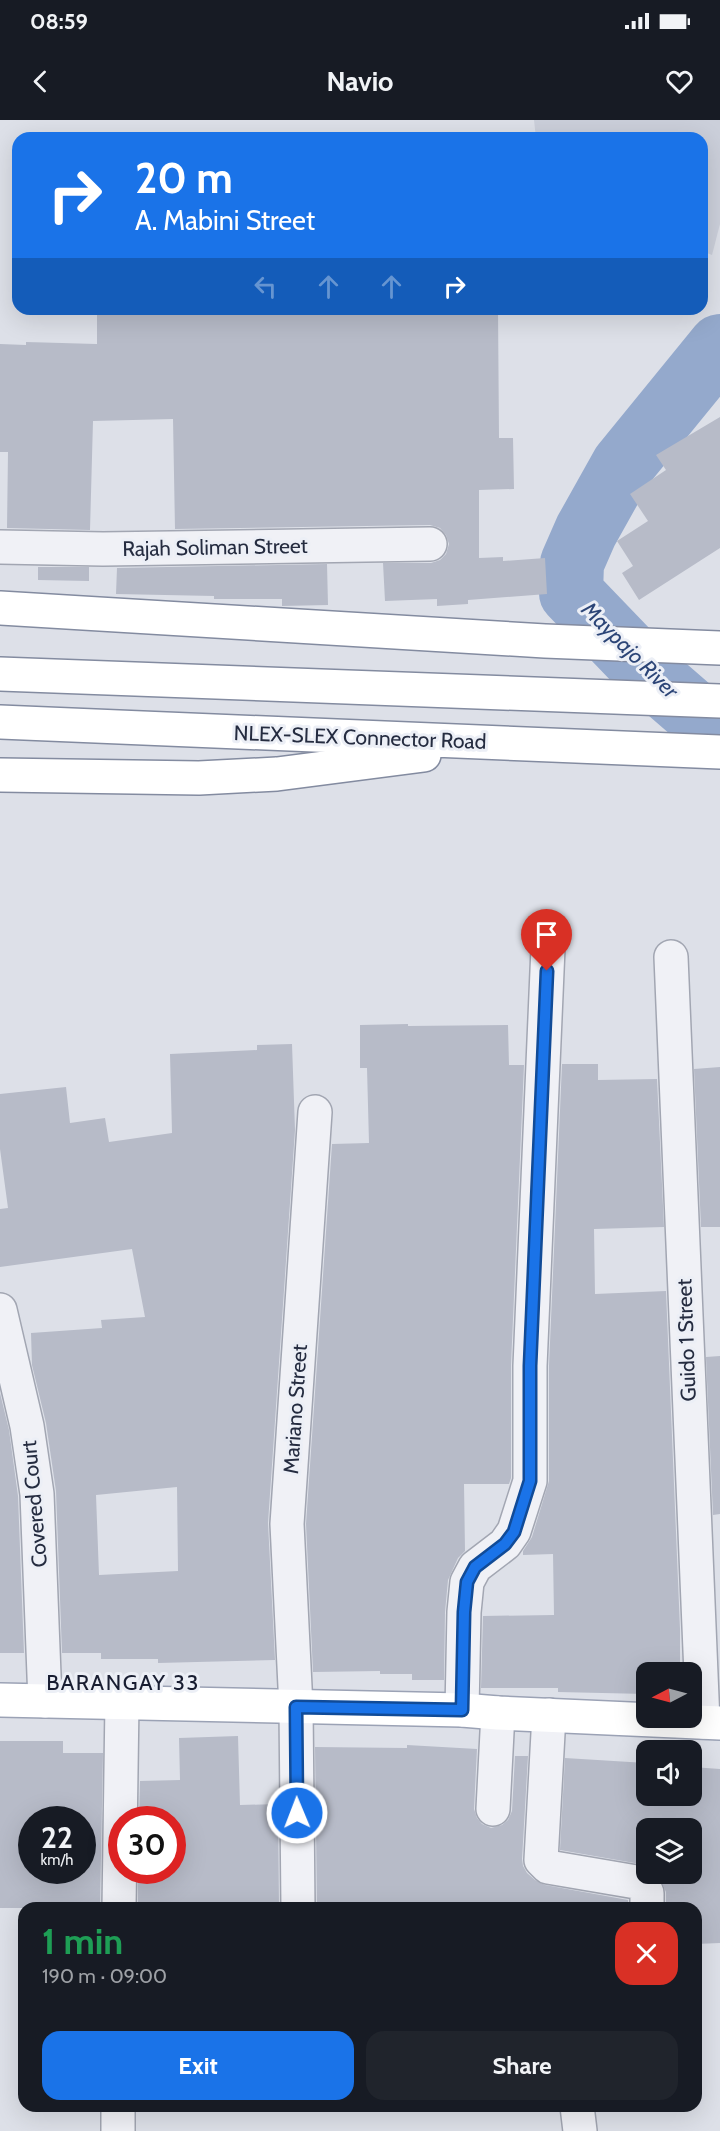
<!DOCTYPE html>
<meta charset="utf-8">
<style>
:root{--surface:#171b24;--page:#20242c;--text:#f1f3f6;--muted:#9ea1a6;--accent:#1a73e8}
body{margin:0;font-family:Cabin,sans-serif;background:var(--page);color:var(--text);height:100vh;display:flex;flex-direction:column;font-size:22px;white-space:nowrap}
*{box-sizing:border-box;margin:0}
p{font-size:20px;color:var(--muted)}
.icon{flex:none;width:33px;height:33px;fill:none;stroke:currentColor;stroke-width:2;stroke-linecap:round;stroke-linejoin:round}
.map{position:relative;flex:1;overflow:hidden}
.drawer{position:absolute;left:18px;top:1782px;width:684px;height:210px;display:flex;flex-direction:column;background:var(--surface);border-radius:18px;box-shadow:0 6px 24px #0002}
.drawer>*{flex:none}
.guide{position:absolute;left:12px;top:12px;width:696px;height:183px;border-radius:18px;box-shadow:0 6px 24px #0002;background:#1a73e8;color:#fff;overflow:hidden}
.needle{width:39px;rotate:264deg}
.controls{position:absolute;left:636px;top:1542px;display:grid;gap:12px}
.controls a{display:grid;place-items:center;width:66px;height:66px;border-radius:12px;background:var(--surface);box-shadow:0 6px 24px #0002;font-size:30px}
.speed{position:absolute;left:18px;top:1686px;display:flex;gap:12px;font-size:30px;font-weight:700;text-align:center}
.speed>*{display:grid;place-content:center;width:78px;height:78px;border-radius:50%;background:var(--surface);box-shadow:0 6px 24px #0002;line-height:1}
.speed small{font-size:15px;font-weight:400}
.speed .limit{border:9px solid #d22;background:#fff;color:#111}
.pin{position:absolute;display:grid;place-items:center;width:51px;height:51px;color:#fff;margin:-62px -26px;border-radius:50% 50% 50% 0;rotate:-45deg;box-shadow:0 0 6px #0007}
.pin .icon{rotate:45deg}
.me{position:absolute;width:66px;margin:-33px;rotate:359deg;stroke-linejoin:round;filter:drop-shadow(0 0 4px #0008)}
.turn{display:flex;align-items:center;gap:21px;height:126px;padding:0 24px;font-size:27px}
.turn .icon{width:78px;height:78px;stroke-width:2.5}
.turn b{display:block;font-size:42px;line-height:51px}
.lanes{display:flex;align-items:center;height:57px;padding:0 24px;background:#0003;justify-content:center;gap:30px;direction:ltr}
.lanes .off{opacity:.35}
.round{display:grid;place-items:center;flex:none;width:63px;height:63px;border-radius:18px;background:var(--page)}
.overview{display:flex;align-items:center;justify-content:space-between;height:102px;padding:0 24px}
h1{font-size:36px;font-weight:700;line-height:45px;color:#1e9e55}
.button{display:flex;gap:12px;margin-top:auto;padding:12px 24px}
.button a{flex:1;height:69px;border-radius:18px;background:var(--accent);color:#fff;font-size:24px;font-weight:700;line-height:69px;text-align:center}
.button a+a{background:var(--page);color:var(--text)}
.status{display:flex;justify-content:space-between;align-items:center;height:42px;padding:0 30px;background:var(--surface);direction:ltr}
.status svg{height:16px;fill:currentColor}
header{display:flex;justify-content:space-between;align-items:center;height:78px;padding:0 24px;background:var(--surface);font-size:27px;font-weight:700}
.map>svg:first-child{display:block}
</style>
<div class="status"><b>08:59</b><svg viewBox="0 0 49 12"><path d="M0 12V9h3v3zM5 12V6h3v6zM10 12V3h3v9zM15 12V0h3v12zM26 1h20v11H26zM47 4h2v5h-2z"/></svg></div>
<header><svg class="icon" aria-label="back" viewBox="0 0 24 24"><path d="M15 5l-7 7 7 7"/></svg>Navio<svg class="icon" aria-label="heart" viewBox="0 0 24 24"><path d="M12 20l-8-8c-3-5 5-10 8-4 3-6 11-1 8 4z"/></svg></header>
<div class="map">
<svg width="720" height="2011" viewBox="0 0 720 2011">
<rect width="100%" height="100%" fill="#dde0e8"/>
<path fill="#cbcfda" d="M534 0H720V104L712 135 702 131V18H536Z"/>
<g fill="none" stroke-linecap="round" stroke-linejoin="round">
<path stroke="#94a9cc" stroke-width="64" d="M720 226 623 345 586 411 572 443 571 473 646 551 720 615"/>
</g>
<path fill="#b7bbc8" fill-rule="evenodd" d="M97 189H498L499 318H513L514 369 479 370V438L503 437V441L545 438 547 474 468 480V484L437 486V479L385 481 383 443H431L440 440 446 434 449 424 446 415 440 408 430 405 175 409 173 299 93 301 90 410 7 408 8 332H0V224L26 225V222L97 224Z
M720 297V428L639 480 622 453 633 446 617 421 648 401 630 374 666 350 656 335Z
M327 444 328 485 282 486V479H214V476L116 474 117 448Z
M38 447H89V461L38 460Z
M408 904V906L508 905 509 945H524L511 1245V1358L509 1364H464L465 1431 458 1438 448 1460 445 1492 444 1560H412V1554H380V1551L313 1552 306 1404 332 1024 369 1023 367 948H360V905Z
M292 924 295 1010 268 1403 275 1540 158 1543V1539H101V1533H62L56 1371 46 1303 32 1245 31 1213 102 1208 101 1200 145 1197 132 1129 0 1147V1089L8 1088 0 1029V974L66 967 70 1003 105 998 109 1022 172 1013 170 934 257 930V925ZM177 1367 178 1451 99 1455 96 1375Z
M562 944H598V960L657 959 664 1107 594 1109 595 1174 666 1171 680 1509V1552H646V1574L558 1572V1568H481L483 1496 554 1495 553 1434 523 1435V1431L532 1417 549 1361V1246Z
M720 947V1107H701L694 949Z
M720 1236V1394L713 1395 706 1237Z
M0 1273 9 1310 18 1376 24 1533H0Z
M238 1616 240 1685 278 1684 279 1788H138V1750H172V1700H139L140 1661 180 1660 179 1618Z
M0 1621H63V1633H103L100 1788H0ZM32 1700H82V1750H32Z
M407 1625 477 1629 474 1689 477 1698 482 1704 491 1708 502 1705 508 1700 512 1691 515 1636H528L522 1739 523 1746 527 1753 535 1760 545 1765 628 1780V1788H317L315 1627 407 1628Z
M565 1638 646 1643V1676H692V1647L720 1649V1823L696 1824V1788H666V1772L658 1754H692V1708H646V1745L560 1730Z"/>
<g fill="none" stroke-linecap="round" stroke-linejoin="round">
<g stroke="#a2a6b2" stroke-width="36">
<path id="minor" d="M0 427 103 429 430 424
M671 837 703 1602
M0 1190 27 1306 37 1374 45 1581
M462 1590 464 1492 467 1462 475 1447 505 1424 514 1411 530 1361V1246L548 828
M549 1595 541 1740 548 1747 642 1763 647 1773V1788
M493 1689 498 1593
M119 1788 122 1582
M298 1788 296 1587 287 1404 315 992
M118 1986V2011
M577 1986 580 2011"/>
</g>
<g stroke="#9ba2b5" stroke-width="36">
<path id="major" d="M0 1580 462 1590 498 1593 720 1603"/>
</g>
<g stroke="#838ba0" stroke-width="36">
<path id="highway" d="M0 488 545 521 720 528
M0 554 720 581
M0 602 720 632
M0 655 199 658 277 654 424 635"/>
</g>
<use href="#minor" stroke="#f0f1f6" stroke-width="33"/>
<use href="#major" stroke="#fff" stroke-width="33"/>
<use href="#highway" stroke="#fff" stroke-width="33"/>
</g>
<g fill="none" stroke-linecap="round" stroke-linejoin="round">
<g stroke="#114b97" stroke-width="15">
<path id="route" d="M297 1693 296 1587 462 1590 464 1492 467 1462 475 1447 505 1424 514 1412 530 1361V1246L547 851"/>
</g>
<use href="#route" stroke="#1a73e8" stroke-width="10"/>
</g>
<g text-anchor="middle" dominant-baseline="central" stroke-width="6" stroke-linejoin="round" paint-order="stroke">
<g font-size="21" fill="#252c40" stroke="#eceff6">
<text transform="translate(215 427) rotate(-1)">Rajah Soliman Street</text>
<text transform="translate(360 617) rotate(2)">NLEX-SLEX Connector Road</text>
<text transform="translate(686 1220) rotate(-92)">Guido 1 Street</text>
<text transform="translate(295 1289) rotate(-86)">Mariano Street</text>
<text transform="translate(34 1384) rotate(-95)">Covered Court</text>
</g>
<g font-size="22" font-style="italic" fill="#2c4577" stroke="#eceff6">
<text transform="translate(630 530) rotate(45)">Maypajo River</text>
</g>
<g font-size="22" letter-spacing="1.5" fill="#181d31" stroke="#eceff6">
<text x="123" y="1562">BARANGAY 33</text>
</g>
</g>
</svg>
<div class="controls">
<a><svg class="needle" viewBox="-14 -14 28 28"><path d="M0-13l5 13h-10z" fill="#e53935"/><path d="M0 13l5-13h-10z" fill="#9ea1a6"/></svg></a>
<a><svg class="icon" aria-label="sound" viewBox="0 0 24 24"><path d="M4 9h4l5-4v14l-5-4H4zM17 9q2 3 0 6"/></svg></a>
<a><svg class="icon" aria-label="layers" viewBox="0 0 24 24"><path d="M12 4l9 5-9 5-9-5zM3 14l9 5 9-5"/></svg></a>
</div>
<div class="speed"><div>22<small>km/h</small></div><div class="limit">30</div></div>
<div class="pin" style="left:547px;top:851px;background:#d93025"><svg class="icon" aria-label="arrive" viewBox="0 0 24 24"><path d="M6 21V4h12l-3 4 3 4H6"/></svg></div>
<svg class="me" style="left:297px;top:1693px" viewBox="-20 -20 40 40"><circle r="17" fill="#1a73e8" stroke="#fff" stroke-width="3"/><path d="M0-11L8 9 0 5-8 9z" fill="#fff"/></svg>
<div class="guide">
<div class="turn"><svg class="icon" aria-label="right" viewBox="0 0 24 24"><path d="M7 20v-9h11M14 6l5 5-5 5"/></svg><div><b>20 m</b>A. Mabini Street</div></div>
<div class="lanes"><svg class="icon off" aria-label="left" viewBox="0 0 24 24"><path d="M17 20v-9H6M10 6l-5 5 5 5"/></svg><svg class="icon off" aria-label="ahead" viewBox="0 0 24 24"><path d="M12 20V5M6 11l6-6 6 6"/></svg><svg class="icon off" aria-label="ahead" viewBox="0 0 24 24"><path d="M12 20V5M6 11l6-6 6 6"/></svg><svg class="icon" aria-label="right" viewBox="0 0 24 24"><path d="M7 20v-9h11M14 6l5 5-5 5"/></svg></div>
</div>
<section class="drawer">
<div class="overview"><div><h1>1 min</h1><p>190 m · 09:00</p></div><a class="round" style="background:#d93025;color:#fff"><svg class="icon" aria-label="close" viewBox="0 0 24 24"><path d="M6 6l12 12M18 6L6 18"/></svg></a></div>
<div class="button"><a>Exit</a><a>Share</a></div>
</section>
</div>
